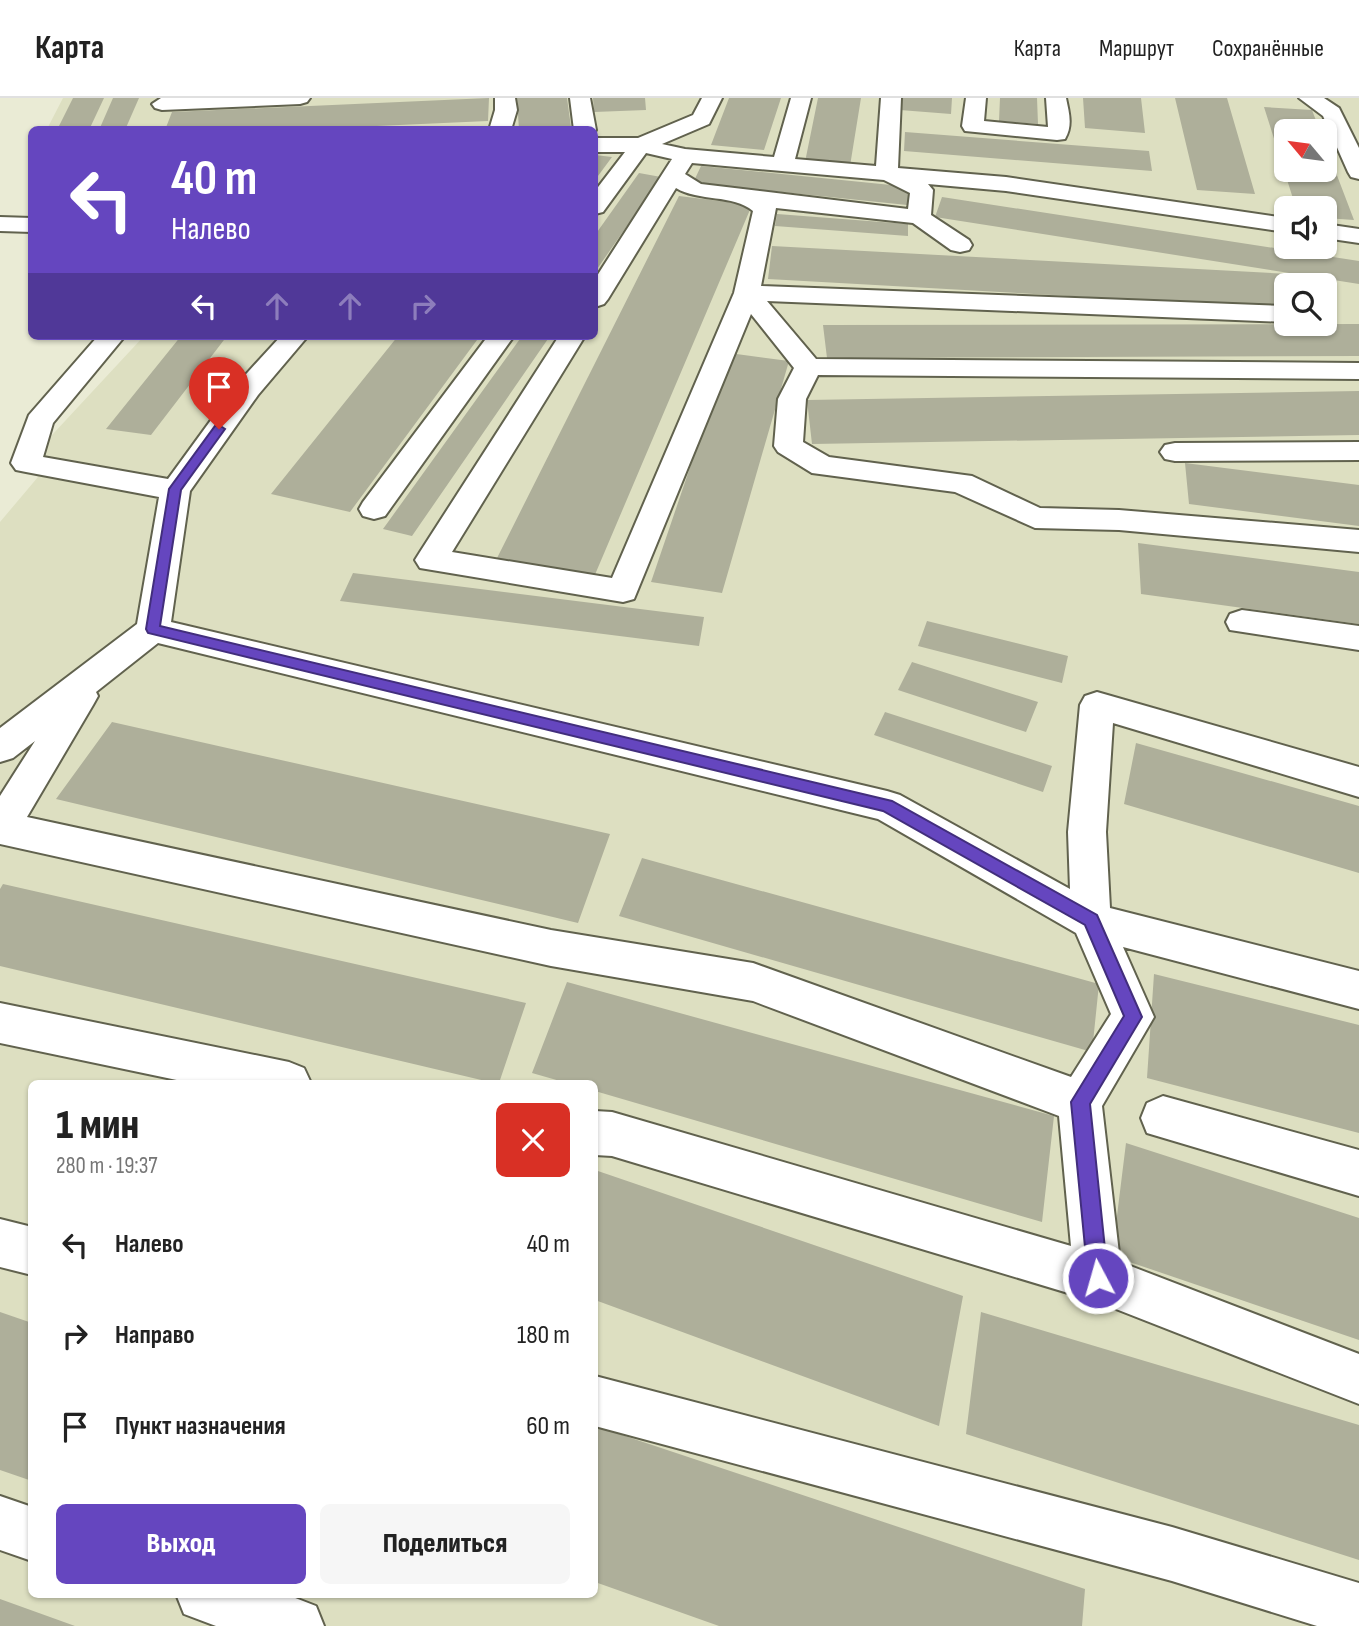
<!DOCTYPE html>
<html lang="ru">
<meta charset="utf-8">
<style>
:root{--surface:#fff;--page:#f6f6f6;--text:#222;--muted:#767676;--line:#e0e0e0;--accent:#6546bf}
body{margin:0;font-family:"Sofia Sans Condensed",sans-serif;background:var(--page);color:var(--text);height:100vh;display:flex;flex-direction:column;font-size:26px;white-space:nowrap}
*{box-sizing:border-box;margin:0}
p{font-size:23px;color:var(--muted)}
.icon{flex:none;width:38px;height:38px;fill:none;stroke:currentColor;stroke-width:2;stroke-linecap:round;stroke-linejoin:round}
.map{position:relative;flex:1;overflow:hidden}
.drawer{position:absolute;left:28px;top:982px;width:570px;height:518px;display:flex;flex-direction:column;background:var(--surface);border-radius:10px;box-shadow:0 2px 5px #0004}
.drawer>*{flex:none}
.top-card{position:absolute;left:28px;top:28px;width:570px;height:214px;border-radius:10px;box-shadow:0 2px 5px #0004;background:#6546bf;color:#fff;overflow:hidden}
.needle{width:46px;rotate:299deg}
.tools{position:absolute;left:1274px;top:21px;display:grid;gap:14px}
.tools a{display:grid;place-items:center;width:63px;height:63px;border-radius:10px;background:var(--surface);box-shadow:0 2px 5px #0004;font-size:35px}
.pin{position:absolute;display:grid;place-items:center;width:60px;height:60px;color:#fff;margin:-72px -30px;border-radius:50% 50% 50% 0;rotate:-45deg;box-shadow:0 0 7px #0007}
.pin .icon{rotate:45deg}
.me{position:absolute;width:77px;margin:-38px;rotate:354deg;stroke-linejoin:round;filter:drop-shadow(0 0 5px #0008)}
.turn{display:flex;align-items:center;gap:24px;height:147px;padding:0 28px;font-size:32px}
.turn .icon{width:91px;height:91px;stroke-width:2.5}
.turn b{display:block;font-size:49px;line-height:60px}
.lanes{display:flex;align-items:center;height:66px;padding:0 28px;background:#0003;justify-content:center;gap:35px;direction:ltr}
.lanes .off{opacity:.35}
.round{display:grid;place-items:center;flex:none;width:74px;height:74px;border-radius:10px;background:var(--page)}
.headline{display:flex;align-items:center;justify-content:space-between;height:119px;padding:0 28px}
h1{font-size:42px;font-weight:800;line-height:52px}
.primary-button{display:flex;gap:14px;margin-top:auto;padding:14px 28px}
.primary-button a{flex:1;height:80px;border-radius:10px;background:var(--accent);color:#fff;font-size:28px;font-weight:800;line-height:80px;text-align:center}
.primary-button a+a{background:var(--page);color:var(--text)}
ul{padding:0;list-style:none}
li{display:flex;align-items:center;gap:21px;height:91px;padding:0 28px}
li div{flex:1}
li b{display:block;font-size:26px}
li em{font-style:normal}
header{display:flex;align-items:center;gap:42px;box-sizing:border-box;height:98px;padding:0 35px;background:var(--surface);border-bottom:2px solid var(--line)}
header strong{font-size:33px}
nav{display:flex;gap:38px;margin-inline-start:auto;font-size:24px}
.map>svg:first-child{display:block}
</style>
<header>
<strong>Карта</strong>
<nav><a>Карта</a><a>Маршрут</a><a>Сохранённые</a></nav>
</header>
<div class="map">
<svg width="1359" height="1528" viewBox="0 0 1359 1528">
<rect width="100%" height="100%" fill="#eaebd5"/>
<path fill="#dddfc1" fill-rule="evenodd" d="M63 0H1359V1528H0V424L38 379 26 365 144 238H595V32L47 31ZM1286 33H1325V72H1286ZM1286 110H1325V149H1286ZM1286 187H1325V226H1286ZM32 985H595V1496H32Z"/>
<path fill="#aeaf9a" d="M73 0H104L89 32H57Z
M113 0H139L125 32H99Z
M489 0 488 23 288 32H165L172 14Z
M517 0H567L571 29 519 32Z
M593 0H645L646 12 594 14Z
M729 0H781L764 52 711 47Z
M818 0H861L850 68 805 64Z
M902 0H952L951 16 900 12Z
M1000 0H1037L1038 26 999 23Z
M1083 0H1141L1145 35 1085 30Z
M1175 0H1227L1255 96 1197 92Z
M1264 9 1312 12 1320 33H1286V72H1325V46L1354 122 1325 120V110H1296Z
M905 34 1149 53 1152 73 904 53Z
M595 57 612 59 595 82Z
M701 68 911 89 907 107 693 85Z
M639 75 661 79 595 174V137Z
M679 98 752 107 591 486 493 468Z
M942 99 1359 163V186L935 119Z
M777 116 908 126V138L775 128Z
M772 148 1289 176 1292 187H1286V210L768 181Z
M1359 226V258L827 260 823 227Z
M181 238H227L151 337 106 331Z
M398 238H480L350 414 271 396Z
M522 238H550L412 438 383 431Z
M729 255 789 263 722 495 651 484Z
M1359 293V337L812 346 807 302Z
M1185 365 1359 387V428L1189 406Z
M1138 445 1359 474V526L1141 496Z
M353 475 704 519 699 548 340 503Z
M927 523 1068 558 1062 585 918 548Z
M912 564 1038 604 1026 634 898 592Z
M885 614 1052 668 1043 694 874 637Z
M112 624 610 736 578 825 56 701Z
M1136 645 1359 708V775L1124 706Z
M642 760 1099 886 1092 954 619 818Z
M3 786 526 905 499 985H494L0 868V791Z
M1154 876 1359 927V1035L1147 980Z
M567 884 1054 1018 1042 1124 595 993V985H567L532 975Z
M1126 1045 1359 1120V1242L1112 1158Z
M595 1072 963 1198 939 1328 595 1202Z
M0 1214 32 1225V1383L0 1372Z
M981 1214 1359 1327V1462L966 1336Z
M595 1328 1085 1491 1082 1528H719L595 1484Z
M0 1501 75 1528H0Z"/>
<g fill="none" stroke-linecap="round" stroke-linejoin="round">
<g stroke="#61624e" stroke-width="4">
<path id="minor" d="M161 0H310L307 4 300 6 162 12 155 10 152 6Z
M495 0H515L517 12 511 32H489L495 12Z
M570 0H590L596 32 595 33 574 32Z
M702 0H722L709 26 662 46 685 51 774 59 791 0H811L795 61 876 68 881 0H901L898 70 1006 79 1286 120V134L1006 93 928 86 933 92 931 117 969 142 972 147 969 152 960 154 951 152 913 125 776 110 761 188 1286 208V224L767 203 816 261 1359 265V281L818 277 806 301 803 344 829 359 972 378 1040 410 1119 412 1359 432V454L1119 432 1035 430 955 394 812 375 778 354 774 348 778 301 794 270 751 216 634 501 623 504 420 470 415 462 420 454 559 238H585L452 454 612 480 734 195 753 113C733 96 699 104 676 90L608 201 604 206 595 209V181L672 61 646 55 603 114 595 116V93L625 54H595V40H638L693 17ZM692 65 884 82 910 95 908 111 701 86 685 76Z
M966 0H986L984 23 1048 29 1046 0H1066C1069 15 1073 27 1065 41L1057 42 965 33 962 28Z
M1299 0H1324L1339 10 1359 50V81L1351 79 1348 74 1323 18Z
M0 119 32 120V134L0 133Z
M1325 126 1359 131V145L1325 140Z
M98 238H125L53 325 43 359 168 381 238 285 281 238H308L258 297 190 393 171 524 887 693 900 697 1070 791 1068 734 1080 607 1085 598 1097 594 1359 669V699L1113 625 1106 734 1110 810 1359 873V911L1123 849 1154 919 1102 1008 1120 1164 1359 1256V1306L1098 1204 612 1058 595 1057V1013L612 1014 1071 1148 1059 1018 753 903 551 868 0 746V698L35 643 13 660 0 664V630L137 526 159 399 26 374 16 372 11 365 29 317ZM158 545 878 721 1076 835 1111 916 1071 979 753 865 551 832 27 719 93 607 98 598 96 594Z
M488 238H514L385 418 374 421 363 418 359 411 363 404Z
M1359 344V362L1175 363 1165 361 1160 354 1165 347 1175 345Z
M1242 512 1359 528V552L1230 532 1226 524 1230 516Z
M0 905 289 964 304 970 311 985H191L0 945Z
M1163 998 1359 1052V1098L1147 1035 1141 1020 1147 1005Z
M0 1121 32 1129V1177L0 1169Z
M595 1278 1172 1429 1359 1485V1528H1317L1172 1483 595 1328Z
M0 1398 32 1409V1463L0 1452Z
M176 1496H285L316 1508 324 1528H216L184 1516Z"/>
</g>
<use href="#minor" fill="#fff" fill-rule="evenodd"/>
</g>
<path fill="#6546bf" stroke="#422e7c" stroke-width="2" d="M219 327 225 331 181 392 160 528 892 703 1097 817 1142 919 1090 1006 1108 1180 1105 1187 1098 1190 1091 1187 1088 1180 1071 1004 1124 918 1085 827 883 713 148 535 146 531 169 391 215 328Z"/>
</svg>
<div class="tools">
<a><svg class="needle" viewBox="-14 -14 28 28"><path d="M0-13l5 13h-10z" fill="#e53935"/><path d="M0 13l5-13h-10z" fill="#767676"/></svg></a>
<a><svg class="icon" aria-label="sound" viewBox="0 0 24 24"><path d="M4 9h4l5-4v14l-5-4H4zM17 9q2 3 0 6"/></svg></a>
<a><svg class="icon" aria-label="search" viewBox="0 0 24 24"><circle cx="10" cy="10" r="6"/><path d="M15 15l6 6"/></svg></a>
</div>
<div class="pin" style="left:219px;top:331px;background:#d93025"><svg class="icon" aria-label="arrive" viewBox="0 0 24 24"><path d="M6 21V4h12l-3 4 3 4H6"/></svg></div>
<svg class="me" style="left:1098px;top:1180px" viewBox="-20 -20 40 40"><circle r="17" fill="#6546bf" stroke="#fff" stroke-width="3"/><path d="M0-11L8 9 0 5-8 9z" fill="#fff"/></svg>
<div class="top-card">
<div class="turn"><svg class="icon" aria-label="left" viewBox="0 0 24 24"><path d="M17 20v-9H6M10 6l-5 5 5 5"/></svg><div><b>40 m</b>Налево</div></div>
<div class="lanes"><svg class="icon" aria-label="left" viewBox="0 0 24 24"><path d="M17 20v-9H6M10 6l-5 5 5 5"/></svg><svg class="icon off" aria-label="ahead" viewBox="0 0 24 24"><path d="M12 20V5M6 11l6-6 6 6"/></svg><svg class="icon off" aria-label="ahead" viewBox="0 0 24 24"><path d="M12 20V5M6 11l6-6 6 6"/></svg><svg class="icon off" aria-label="right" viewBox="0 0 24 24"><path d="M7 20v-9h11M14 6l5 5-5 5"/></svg></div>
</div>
<section class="drawer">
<div class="headline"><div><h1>1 мин</h1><p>280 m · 19:37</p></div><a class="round" style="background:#d93025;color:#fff"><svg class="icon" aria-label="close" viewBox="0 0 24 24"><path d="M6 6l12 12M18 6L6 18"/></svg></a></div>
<ul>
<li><svg class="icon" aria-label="left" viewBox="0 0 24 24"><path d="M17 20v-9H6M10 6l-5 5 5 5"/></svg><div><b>Налево</b></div><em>40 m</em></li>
<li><svg class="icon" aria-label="right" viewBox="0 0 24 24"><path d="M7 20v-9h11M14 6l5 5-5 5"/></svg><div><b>Направо</b></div><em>180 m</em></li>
<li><svg class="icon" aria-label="arrive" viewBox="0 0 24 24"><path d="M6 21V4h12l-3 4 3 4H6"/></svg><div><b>Пункт назначения</b></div><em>60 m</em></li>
</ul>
<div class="primary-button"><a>Выход</a><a>Поделиться</a></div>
</section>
</div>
